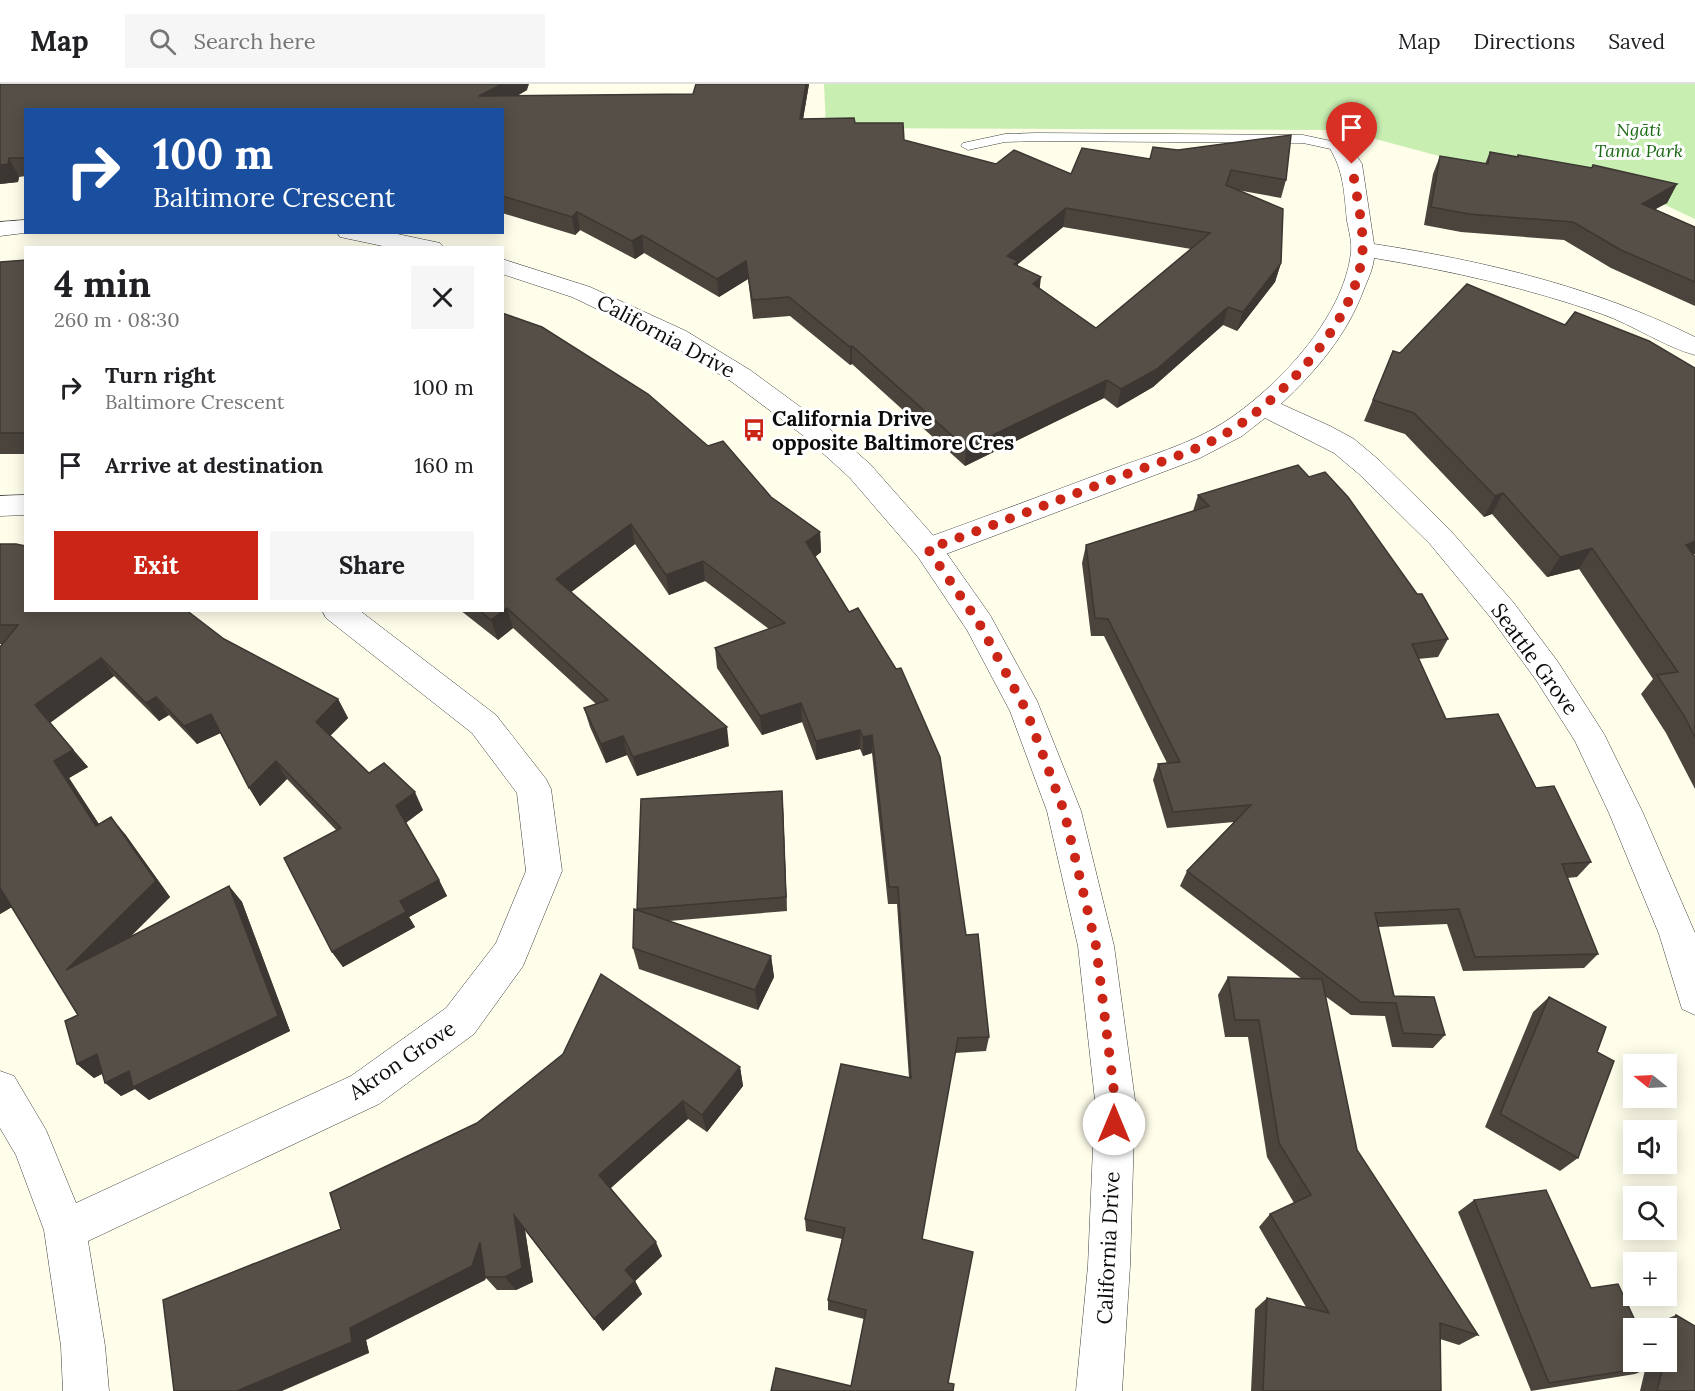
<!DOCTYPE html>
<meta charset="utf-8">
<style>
:root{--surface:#fff;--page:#f6f6f6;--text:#202124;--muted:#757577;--line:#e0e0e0;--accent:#ca2516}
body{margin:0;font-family:Lora,serif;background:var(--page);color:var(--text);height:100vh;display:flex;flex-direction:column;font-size:22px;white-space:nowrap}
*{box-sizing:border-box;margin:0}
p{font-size:20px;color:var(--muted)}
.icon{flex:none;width:33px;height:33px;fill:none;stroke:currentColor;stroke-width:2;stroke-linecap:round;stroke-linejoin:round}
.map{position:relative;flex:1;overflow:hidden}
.side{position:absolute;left:24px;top:162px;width:480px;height:366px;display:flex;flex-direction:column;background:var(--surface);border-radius:0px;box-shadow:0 3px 15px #0003}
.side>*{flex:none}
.top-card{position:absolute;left:24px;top:24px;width:480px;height:126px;border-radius:0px;box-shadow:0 3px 15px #0003;background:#1a4fa0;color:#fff;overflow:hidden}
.needle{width:39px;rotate:288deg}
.fabs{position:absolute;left:1623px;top:970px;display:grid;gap:12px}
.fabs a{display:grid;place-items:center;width:54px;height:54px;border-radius:0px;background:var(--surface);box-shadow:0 3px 15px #0003;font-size:30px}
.pin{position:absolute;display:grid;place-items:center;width:51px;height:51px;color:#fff;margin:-62px -26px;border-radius:50% 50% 50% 0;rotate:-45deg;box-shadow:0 0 6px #0007}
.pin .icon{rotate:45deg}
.me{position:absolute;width:66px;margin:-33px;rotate:0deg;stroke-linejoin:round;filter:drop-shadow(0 0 4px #0008)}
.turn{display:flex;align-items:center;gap:21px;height:126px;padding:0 30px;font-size:27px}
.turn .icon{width:78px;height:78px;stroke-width:2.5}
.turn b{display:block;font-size:42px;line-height:51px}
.round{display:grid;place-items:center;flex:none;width:63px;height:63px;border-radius:0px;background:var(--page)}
.head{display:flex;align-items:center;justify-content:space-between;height:102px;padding:0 30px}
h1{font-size:36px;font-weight:700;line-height:45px}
.action{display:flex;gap:12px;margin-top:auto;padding:12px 30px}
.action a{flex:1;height:69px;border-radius:0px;background:var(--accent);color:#fff;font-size:24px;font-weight:700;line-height:69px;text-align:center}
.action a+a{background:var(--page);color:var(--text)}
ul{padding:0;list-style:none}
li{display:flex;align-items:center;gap:18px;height:78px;padding:0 30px}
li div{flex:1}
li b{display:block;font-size:22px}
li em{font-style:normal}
header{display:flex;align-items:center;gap:36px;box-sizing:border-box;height:84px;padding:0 30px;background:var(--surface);border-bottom:2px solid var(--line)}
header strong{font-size:28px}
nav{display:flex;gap:33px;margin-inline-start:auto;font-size:21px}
.search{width:420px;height:54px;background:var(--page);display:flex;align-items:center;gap:15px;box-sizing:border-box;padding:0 21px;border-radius:0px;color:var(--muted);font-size:22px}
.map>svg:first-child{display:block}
</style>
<header>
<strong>Map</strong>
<div class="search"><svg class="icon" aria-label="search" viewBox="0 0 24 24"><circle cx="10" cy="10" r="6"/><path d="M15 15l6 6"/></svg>Search here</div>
<nav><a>Map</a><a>Directions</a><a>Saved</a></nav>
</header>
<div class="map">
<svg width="1695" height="1307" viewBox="0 0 1695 1307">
<rect width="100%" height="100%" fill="#fffeeb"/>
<path fill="#c8eeb1" d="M824 0H1695V135L1663 120 1465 79 1342 46 826 44Z"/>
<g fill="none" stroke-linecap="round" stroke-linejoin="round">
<g stroke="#3f3f3f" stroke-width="1">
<path id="service" d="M1037 49 1303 51 1345 60 1347 63 1340 67 1303 59 1037 57 1005 58 968 66 961 62 963 59 1005 50Z"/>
</g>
<g stroke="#3f3f3f" stroke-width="1">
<path id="minor" d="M1340 56 1348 58 1362 80 1374 160C1485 177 1594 203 1695 253V271C1665 263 1633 241 1602 230 1528 204 1452 187 1374 174 1373 185 1368 195 1364 205 1347 251 1317 286 1281 320L1330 342 1354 355 1379 376 1450 446 1513 518 1558 578 1604 650 1643 729 1695 849V931L1682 925 1659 850 1609 729 1575 657 1536 596 1491 534 1430 460 1359 390 1334 369 1265 334 1242 352 1200 374 938 473 928 476 918 473 913 465 918 457C982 434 1046 410 1110 386 1147 372 1189 361 1223 339 1276 305 1344 234 1351 168 1352 158 1349 147 1347 137 1344 109 1344 87 1329 63L1332 58Z
M26 411V431L0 432V412Z
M322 526H359L496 631 546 695 551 705 562 787 523 882 474 950 379 1020 88 1157 105 1262 109 1307H63L61 1262 44 1146 16 1071 0 1044V987L14 992 46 1046 76 1119 351 992 446 924 496 859 526 787 517 709 472 649 326 534Z"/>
</g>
<g stroke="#3f3f3f" stroke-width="1">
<path id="tertiary" d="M26 136V148H32L0 152V138Z
M337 148H388L440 159 444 164H392L340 153Z
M502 175 590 203 686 247 750 286 825 341 870 380 938 457 990 531 1037 617 1081 727 1114 862 1135 1016 1130 1182 1122 1307H1076L1088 1182 1095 1016 1078 862 1047 727 1010 627 967 546 918 473 850 394 805 353 732 298 668 259 572 213 502 190Z"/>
</g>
<use href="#service" fill="#fff" fill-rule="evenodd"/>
<use href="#minor" fill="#fff" fill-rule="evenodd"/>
<use href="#tertiary" fill="#fff" fill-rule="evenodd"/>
</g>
<path fill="#4a443d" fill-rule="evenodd" d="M0 0 527 6 517 12 693 10 696 0H809L803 35 855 39 904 56 996 80 1071 90 1150 75 1153 63 1286 96 1281 114 1237 106 1281 179 1275 198 1237 247 1223 241 1153 303 1117 324 1104 314 965 382 852 280 850 281 790 232 753 235 748 195 719 213 644 169 635 175 580 146 575 151 502 129V26H26V92L19 93 18 98 0 100ZM1063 143 1191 165 1096 244 1040 204 1017 182 1018 180Z
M1490 68 1517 73 1518 71 1591 84 1593 81 1677 100 1667 119 1655 125 1695 143V222L1611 184 1564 156 1461 148 1424 141 1433 90 1440 72 1485 80Z
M26 176V370H0V178Z
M1393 267 1695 470 1693 471 1695 473V705L1666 649 1641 610 1653 595 1579 485 1547 493 1492 430 1484 433 1405 350 1364 337Z
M708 362 771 413 820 448 821 468 815 473 966 851 989 953 986 967 955 969 851 1302 864 1235 828 1226V1216L842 1155 806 1147 805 1135 909 994 897 820H888L872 669 863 672 860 665 816 676 802 638 762 651 717 584 715 564 769 545 705 497 669 511 635 460 571 508 729 662 637 692 627 671 606 679 590 643 584 624 596 620 513 544 498 556 460 526H502Z
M1198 411 1448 555 1438 573 1418 575 1446 635 1536 704 1591 778 1577 793 1567 794 1598 870 1584 884 1463 887 1447 840 1378 843 1394 912 1445 951 1433 964 1392 963 1385 932 1351 931 1325 912 1357 1066 1478 1251 1459 1261 1440 1255 1441 1307H1251L1255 1225 1267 1214 1306 1223 1259 1143 1270 1130 1294 1119 1267 1073 1248 953H1225L1218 911 1228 893 1302 895 1180 802 1187 787 1234 738 1167 744 1153 696 1158 680 1167 679 1104 552H1091L1082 479 1086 461 1193 427Z
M0 460 224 555 338 615 348 634 330 652 369 689 423 726 406 739 439 796 447 812 409 833 415 843 343 883 332 868 337 747 287 695 260 722 220 649 197 660 169 631 159 637 114 592 50 638 88 683 69 694 99 740 125 750 170 813 130 853 229 802 242 818 290 947 149 1016 135 1005 121 1012 102 990 94 994 77 980 78 931 12 823 0 830V563L2 560H0Z
M783 722 787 827 669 837 771 872 774 893 758 926 639 885 633 864 637 825Z
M1549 913 1597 968 1578 1074 1560 1087 1485 1043 1533 928Z
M740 983 743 1002 707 1048 688 1035 611 1104 662 1172 635 1197 642 1210 603 1247 525 1146 533 1198 516 1206H497L486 1194 485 1196 366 1256 369 1269 174 1307Z
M1474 1116 1591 1204 1634 1278H1666V1245H1656L1657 1239 1676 1231 1695 1307H1640L1645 1286 1635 1290 1531 1307 1458 1128Z"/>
<path fill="#3c3732" d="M502 0H529L527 6 492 26 479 12Z
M806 0H809L800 53V35Z
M9 74 19 93 18 98 0 100V81Z
M1677 100 1667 119 1632 138 1642 120Z
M1066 124 1063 143 1018 180 1016 195 1007 172Z
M577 128 580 146 575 151 572 133Z
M642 151 644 169 635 175 632 157Z
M746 177 748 195 719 213 717 195Z
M1281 179 1275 198 1237 247 1243 228Z
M1041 193 1039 211 1033 200Z
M1228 223 1223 241 1153 303 1117 324 1121 305Z
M852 262V280L850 281V263Z
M1107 296 1104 314 965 382 966 364Z
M1503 409 1492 430 1484 433 1495 412Z
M631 440 635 460 562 515 556 495Z
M820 448 821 468 807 479 806 458Z
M1695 457V470L1671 481 1686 461Z
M1592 464 1579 485 1547 493 1560 473Z
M703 477 705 497 669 511 666 491Z
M507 524 513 544 498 556 491 536Z
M101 574 114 592 50 639 35 621Z
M156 613 169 631 159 637 146 619Z
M338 615 348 634 326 656 316 638Z
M801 619 802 638 762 651 760 632Z
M211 630 223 648 197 660 184 642Z
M727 643 729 662 637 692 633 673Z
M860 646V665L816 676V657Z
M872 651V669L863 672V653Z
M623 652 627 671 606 679 601 660Z
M73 666 88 683 69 694 111 759 96 742 54 677Z
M276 677 287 695 260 722 249 704Z
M782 707 783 722 787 827 786 813Z
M415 708 423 726 405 739 396 722Z
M111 733 125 750 170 813 82 901 66 886Z
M439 796 447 812 409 833 415 843 343 883 332 868 400 817Z
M229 802 242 818 290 947 149 1016 135 1005 121 1012 105 999Z
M0 804 17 820 0 830Z
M771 872 774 893 758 926 755 906Z
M97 970 113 984 94 994 77 980Z
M740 983 743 1002 707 1048 702 1031Z
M683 1017 688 1035 607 1107 599 1091Z
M514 1131 525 1146 533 1198 516 1206 505 1193Z
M480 1158 492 1172 485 1196 366 1256 369 1269 282 1307H237L350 1244Z
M656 1158 662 1172 633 1199 625 1186Z
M635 1197 642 1210 603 1247 594 1235Z"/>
<path fill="#564f47" stroke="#3c3732" stroke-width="1.5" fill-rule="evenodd" d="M0 0H502L479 12 693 10 696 0H806L800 35 854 34 855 39H903L904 56 996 80 1014 66 1071 90 1082 64 1150 75 1153 63 1178 66 1291 51 1286 96 1231 86 1226 101 1283 125 1281 179 1243 228 1228 223 1157 285 1121 305 1107 296 966 364 852 262 850 263 789 213 752 216 746 177 717 195 642 151 632 157 577 128 572 133 502 112V26H26V74H9L8 80 0 81ZM1066 124 1210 149 1096 244 1033 200 1041 193 1014 180 1018 177 1007 172Z
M1490 68 1518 73V71L1592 84 1593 81 1677 100 1642 120 1695 143V198L1621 166 1573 138 1469 130 1431 123 1440 72 1488 80Z
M26 176V349H0V178Z
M1467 200 1565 241 1575 228 1649 257 1695 284V457L1686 461 1695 473V653L1683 630 1657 591 1678 588 1592 464 1560 473 1503 409 1495 412 1414 329 1373 316 1393 267 1400 269Z
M502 229 542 243 648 310 708 362 723 357 771 413 820 448 806 458 849 528 858 524 896 585 901 584 940 673 966 851 978 850 989 953 958 954 922 1155 973 1168 948 1299 954 1300 953 1307H771L776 1284 851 1302 866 1226 828 1216 845 1144 805 1135 841 980 911 994 898 803H889L872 651 863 653 860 646 816 657 801 619 760 632 715 564 785 539 703 477 666 491 631 440 556 495 727 643 633 673 623 652 601 660 584 624 608 616 507 524 491 536 479 526H502Z
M1298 381 1309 393 1325 388 1348 413 1417 510H1422L1448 555 1412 560 1446 635 1498 630 1536 704 1554 702 1591 778 1562 780 1598 870 1475 873 1459 825 1375 829 1394 912 1434 913 1445 951 1403 949 1396 919 1361 918 1187 787 1251 721 1173 728 1158 680 1180 678 1108 535 1095 534 1086 461 1209 422 1198 411Z
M0 460H16L26 462V526H186L224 555 338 615 316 638 369 689 384 679 415 708 396 722 439 796 400 817 406 828 332 868 284 774 341 744 276 677 249 704 211 630 184 642 156 613 146 619 101 574 35 621 73 666 54 677 96 742 111 733 156 797 66 886 229 802 278 932 133 1003 129 987 105 999 97 970 77 980 65 937 78 931 0 804V563L18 541H0Z
M782 707 786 813 637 825 641 715Z
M634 825 771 872 755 906 633 864Z
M601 890 740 983 702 1031 683 1017 599 1091 656 1158 625 1186 635 1197 594 1235 514 1131 522 1184 505 1193H485L480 1158 472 1182 350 1244 352 1258 237 1307H174L163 1216 341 1145 330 1109 477 1039 563 970Z
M1228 893 1322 895 1357 1066 1478 1251 1440 1239 1441 1307H1263L1267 1214 1329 1229 1270 1130 1311 1111 1279 1059 1259 936H1235Z
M1549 913 1606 943 1597 968 1614 977 1578 1074 1500 1030Z
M1546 1106 1591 1204 1618 1200 1639 1245H1634V1278H1654L1656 1282 1549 1299 1474 1116Z
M1676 1231 1695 1242V1307H1657L1664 1278H1666V1269Z"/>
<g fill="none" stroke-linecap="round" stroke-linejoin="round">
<path stroke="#ca2516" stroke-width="10" stroke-dasharray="0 18" d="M1114 1040 1115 1016 1096 862 1064 727 1026 626 979 539 928 465C994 441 1059 416 1124 391 1160 378 1201 366 1233 345 1285 311 1350 242 1361 179 1367 150 1355 109 1352 80"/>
</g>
<defs>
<g id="bus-bare" transform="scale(1.8)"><path d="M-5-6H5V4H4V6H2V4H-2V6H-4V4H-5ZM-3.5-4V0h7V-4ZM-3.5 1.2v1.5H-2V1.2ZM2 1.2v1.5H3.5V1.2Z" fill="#ca2516" stroke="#fff" stroke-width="2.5" paint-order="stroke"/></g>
</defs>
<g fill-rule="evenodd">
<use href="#bus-bare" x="754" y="346"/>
</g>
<g text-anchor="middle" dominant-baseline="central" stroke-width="6" stroke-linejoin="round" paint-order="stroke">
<g font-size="18" font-style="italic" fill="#1d6a16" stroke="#fff">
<text x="1639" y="45">Ngāti<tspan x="1639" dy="21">Tama Park</tspan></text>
</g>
<g font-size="21" fill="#0c0c0c" stroke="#fff">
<text transform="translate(666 252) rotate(28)">California Drive</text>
<text transform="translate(1535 575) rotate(54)">Seattle Grove</text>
<text transform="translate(402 976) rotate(-34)">Akron Grove</text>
<text transform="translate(1108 1164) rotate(-87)">California Drive</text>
</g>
<g font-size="21" font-weight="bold" fill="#0c0c0c" stroke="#fff" text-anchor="start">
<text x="772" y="334">California Drive<tspan x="772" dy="24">opposite Baltimore Cres</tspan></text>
</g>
</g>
</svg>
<div class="fabs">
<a><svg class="needle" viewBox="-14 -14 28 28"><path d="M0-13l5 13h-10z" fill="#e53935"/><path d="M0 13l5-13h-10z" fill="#757577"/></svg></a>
<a><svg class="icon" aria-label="sound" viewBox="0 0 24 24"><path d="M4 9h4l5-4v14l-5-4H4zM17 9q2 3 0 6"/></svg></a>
<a><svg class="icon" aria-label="search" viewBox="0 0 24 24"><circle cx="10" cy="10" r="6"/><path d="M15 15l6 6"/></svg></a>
<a>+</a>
<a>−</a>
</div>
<div class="pin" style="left:1352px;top:80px;background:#d93025"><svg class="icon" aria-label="arrive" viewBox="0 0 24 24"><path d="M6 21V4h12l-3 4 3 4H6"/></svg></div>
<svg class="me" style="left:1114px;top:1040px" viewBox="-20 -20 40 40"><circle r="19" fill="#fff"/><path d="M0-13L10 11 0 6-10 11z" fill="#ca2516"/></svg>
<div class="top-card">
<div class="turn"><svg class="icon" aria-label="right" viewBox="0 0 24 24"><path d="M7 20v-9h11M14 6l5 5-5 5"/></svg><div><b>100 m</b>Baltimore Crescent</div></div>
</div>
<section class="side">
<div class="head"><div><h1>4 min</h1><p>260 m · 08:30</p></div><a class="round"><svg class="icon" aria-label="close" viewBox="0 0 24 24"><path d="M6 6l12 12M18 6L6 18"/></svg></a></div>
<ul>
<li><svg class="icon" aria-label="right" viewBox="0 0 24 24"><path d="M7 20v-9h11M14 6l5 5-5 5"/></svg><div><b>Turn right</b><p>Baltimore Crescent</p></div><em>100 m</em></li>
<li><svg class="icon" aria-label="arrive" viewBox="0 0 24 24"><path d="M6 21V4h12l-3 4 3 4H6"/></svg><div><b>Arrive at destination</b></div><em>160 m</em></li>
</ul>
<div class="action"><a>Exit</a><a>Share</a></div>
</section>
</div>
